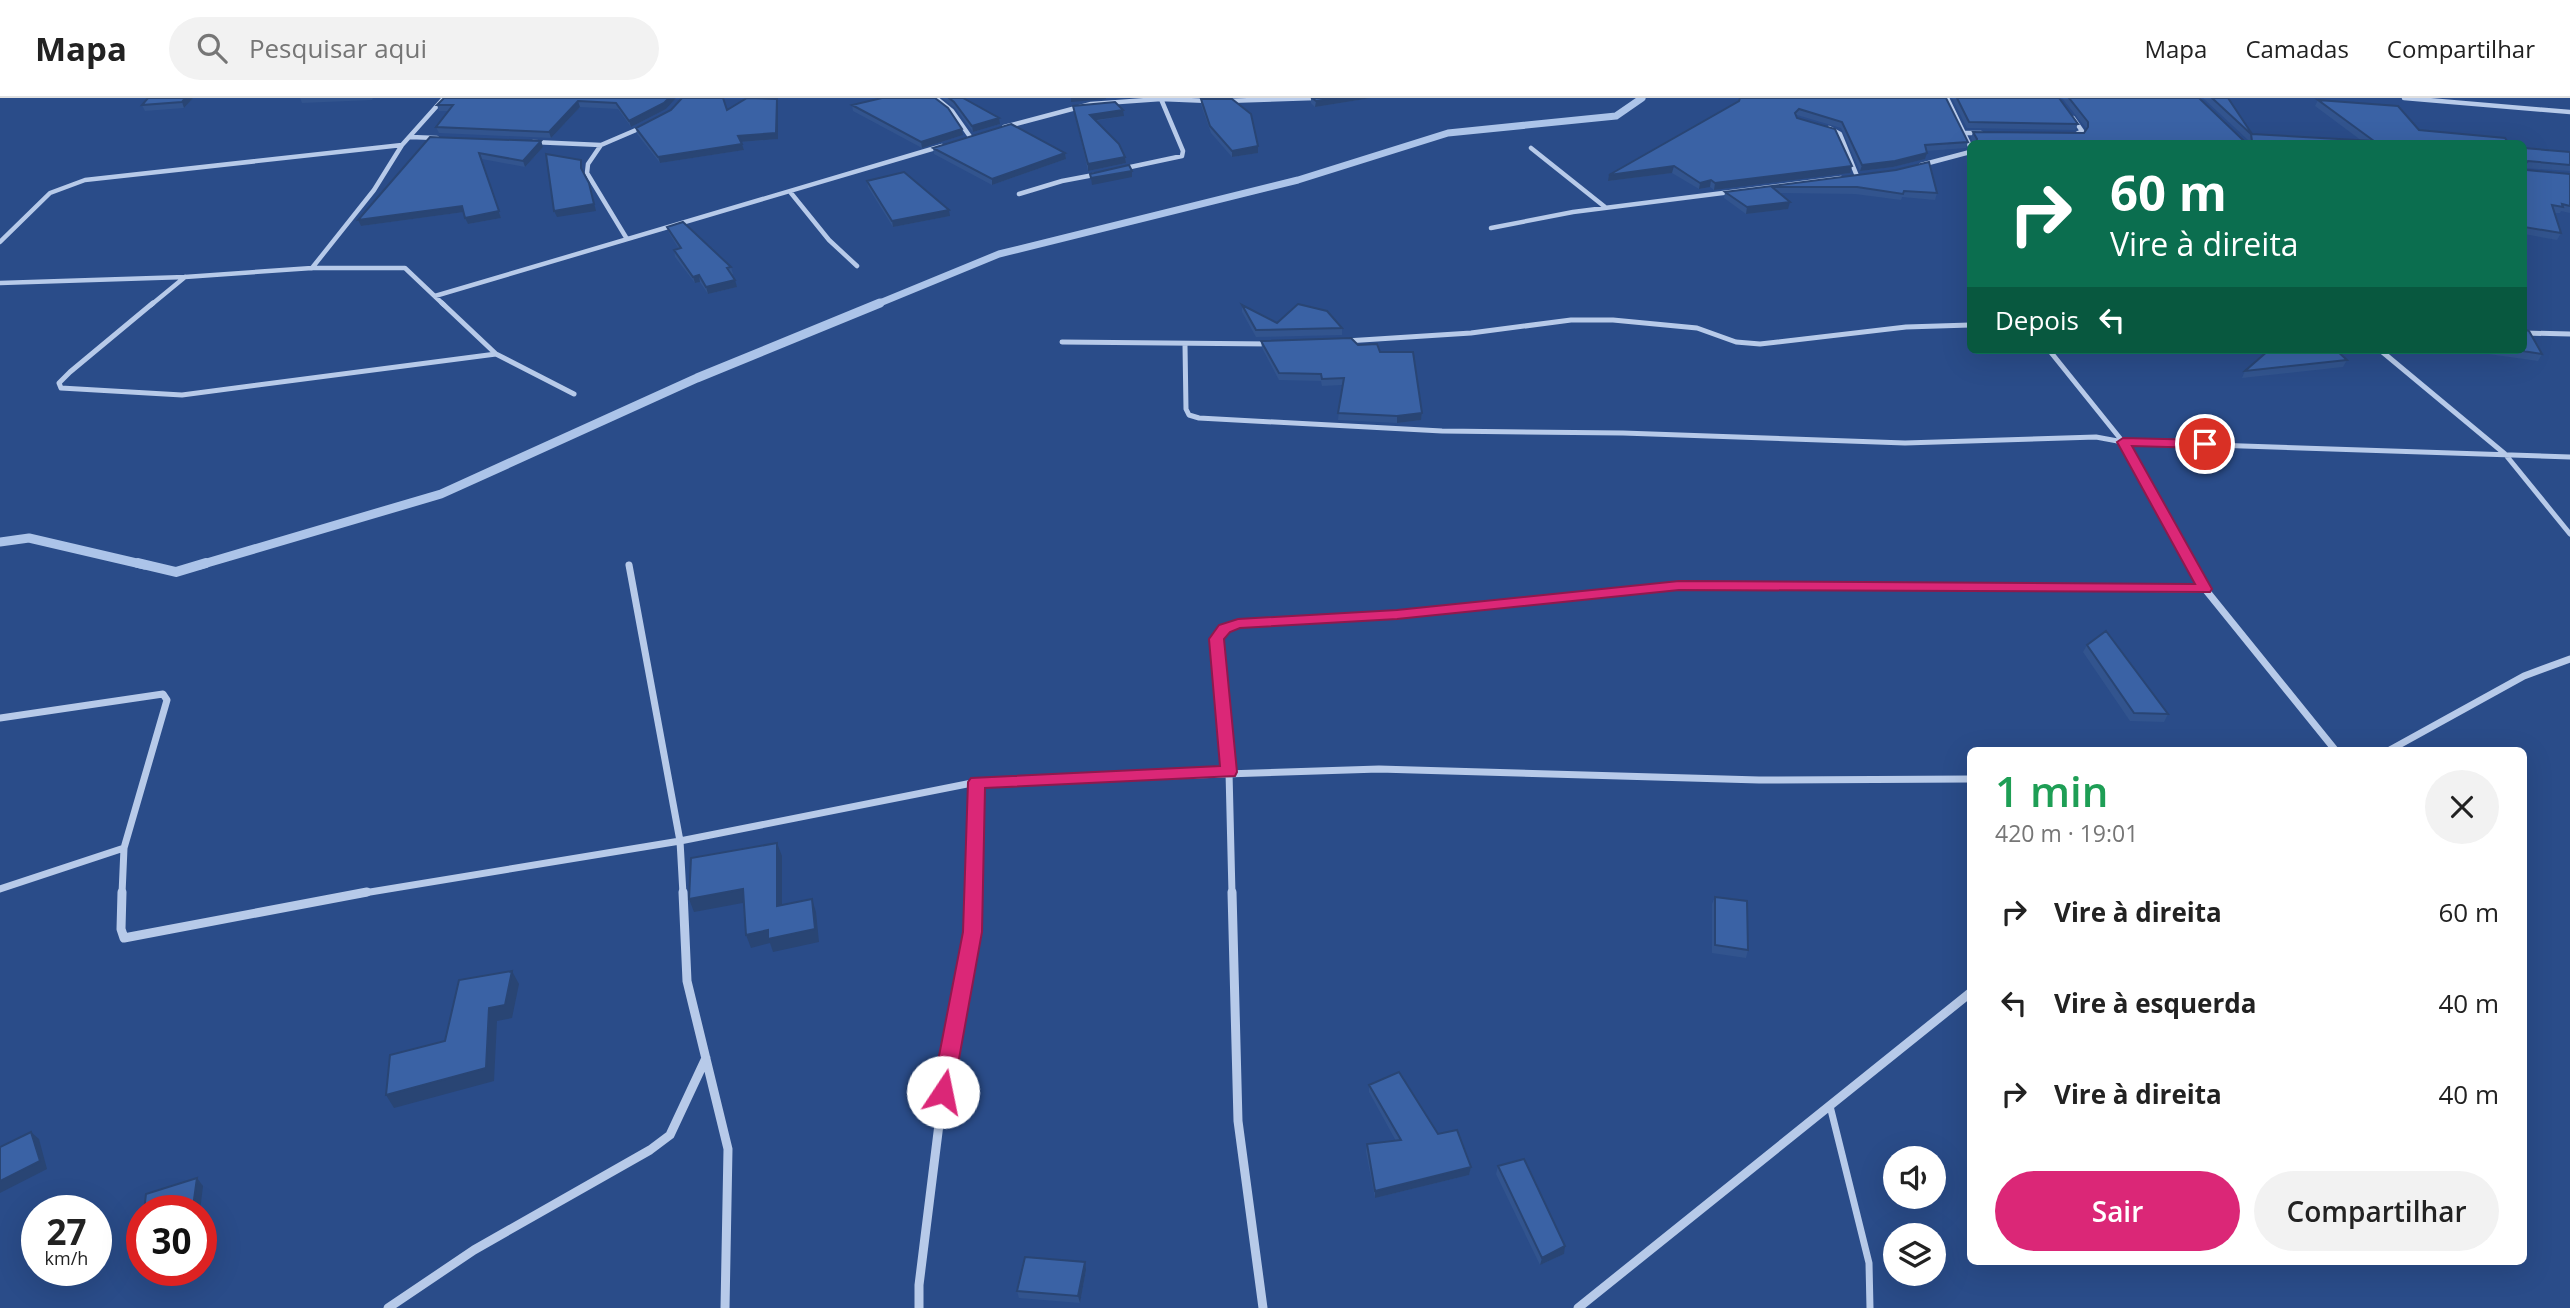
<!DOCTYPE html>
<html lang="pt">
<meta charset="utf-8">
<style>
:root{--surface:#fff;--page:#f2f2f2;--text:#222;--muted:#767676;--line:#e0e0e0;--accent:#db2777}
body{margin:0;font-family:"Open Sans",sans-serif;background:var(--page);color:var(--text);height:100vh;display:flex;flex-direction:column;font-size:26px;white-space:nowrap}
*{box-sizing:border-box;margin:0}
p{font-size:23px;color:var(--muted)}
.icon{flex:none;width:38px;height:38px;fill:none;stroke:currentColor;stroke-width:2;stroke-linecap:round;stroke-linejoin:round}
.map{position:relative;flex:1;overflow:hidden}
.panel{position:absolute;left:1967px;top:649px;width:560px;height:518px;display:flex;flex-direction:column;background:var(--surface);border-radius:10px;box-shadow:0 7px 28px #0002}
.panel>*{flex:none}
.banner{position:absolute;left:1967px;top:42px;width:560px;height:214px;border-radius:10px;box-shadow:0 7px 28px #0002;background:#0b6e4f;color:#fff;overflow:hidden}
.buttons{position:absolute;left:1883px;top:1048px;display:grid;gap:14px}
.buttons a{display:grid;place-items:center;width:63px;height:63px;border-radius:50%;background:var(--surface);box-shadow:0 7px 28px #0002;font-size:35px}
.speed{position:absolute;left:21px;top:1097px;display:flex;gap:14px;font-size:35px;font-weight:700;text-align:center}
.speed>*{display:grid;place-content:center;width:91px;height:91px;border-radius:50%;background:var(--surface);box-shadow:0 7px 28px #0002;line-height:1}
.speed small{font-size:18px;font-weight:400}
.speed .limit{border:10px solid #d22;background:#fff;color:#111}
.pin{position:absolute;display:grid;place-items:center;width:60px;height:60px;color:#fff;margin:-30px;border:4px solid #fff;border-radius:50%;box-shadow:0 2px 7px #0007}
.me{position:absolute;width:77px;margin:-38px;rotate:11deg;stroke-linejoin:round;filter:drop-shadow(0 0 5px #0008)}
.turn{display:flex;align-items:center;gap:24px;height:147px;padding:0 28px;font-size:32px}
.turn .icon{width:91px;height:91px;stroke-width:2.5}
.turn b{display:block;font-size:49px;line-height:60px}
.then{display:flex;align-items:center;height:66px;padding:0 28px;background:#0003;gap:14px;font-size:26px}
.round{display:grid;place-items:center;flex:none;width:74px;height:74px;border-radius:37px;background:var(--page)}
.summary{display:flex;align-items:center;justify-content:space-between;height:119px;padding:0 28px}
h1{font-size:42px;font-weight:600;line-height:52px;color:#1e9e55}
.cta{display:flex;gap:14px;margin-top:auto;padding:14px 28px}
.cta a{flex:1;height:80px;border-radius:42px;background:var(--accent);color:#fff;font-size:28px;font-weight:600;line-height:80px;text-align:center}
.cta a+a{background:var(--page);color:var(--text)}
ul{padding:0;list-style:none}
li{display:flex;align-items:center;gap:21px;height:91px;padding:0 28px}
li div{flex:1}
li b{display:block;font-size:26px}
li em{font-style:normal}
header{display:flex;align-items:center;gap:42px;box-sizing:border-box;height:98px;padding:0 35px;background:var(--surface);border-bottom:2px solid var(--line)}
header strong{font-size:33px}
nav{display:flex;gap:38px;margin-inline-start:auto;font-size:24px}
.search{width:490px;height:63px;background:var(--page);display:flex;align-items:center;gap:18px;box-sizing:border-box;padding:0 24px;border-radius:38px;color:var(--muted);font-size:26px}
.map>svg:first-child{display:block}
</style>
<header>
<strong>Mapa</strong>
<div class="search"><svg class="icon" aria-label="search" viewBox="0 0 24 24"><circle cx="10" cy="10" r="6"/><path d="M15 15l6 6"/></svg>Pesquisar aqui</div>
<nav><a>Mapa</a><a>Camadas</a><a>Compartilhar</a></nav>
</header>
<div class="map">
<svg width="2570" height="1210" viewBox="0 0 2570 1210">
<rect width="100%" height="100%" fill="#2a4c89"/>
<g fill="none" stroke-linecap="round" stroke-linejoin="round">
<path stroke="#acc4e9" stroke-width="7" d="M875 207 999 156 1298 82 1448 35 1616 18 1642 0"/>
<path stroke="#acc4e9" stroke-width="9" d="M0 444 29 440 145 467
M200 467 441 396 697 280 880 205"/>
<path stroke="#acc4e9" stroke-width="10" d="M138 465 176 474 206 465"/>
<path stroke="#b7cae9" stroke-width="7" d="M1830 1008 1869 1165 1870 1210"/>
<path stroke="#b7cae9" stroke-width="4.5" d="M936 0 952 13 971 40
M1947 0 1970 48
M2404 0 2570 14
M1225 3 1315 0
M2073 20 2082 33 2073 38
M1004 29 1091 6 1161 1 1209 3
M1829 30 1840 36 1857 78
M1964 35H1981
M410 39 437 40
M533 44 601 47 643 29
M601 47 588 66 587 75 627 141
M1531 50 1605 109
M1921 67 1970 54
M1121 71 1182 58 1183 53 1161 1
M791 95 829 142 857 168
M1019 96 1062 83 1099 76
M1491 130 1573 114 1841 80
M0 144 50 95 85 82 402 47
M312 170 374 92 402 47 444 0
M0 185 185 179 312 170H405L444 207
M435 198 942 48
M151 207 185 179"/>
<path stroke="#b7cae9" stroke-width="5" d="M153 205 70 274 59 285 61 290 182 297 496 256
M442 205 496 256 574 296
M2524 235 2570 236
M1346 243 1471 235 1571 222H1613L1697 230 1736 244 1760 246 1906 229 1970 227
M1062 244 1271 246
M1185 247 1186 311 1189 317 1199 320 1442 333 1623 335 1905 345 2096 339 2123 344 2570 359
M2049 252 2123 344 2192 467
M2380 252 2505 356 2570 436"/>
<path stroke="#b7cae9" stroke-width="7" d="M2191 465 2205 491 2336 653
M629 467 680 743 683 796
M0 620 163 596 167 602 124 750 122 796
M2388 653 2524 578 2570 561
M0 791 124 750
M358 796 680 743 977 684 1379 671 1759 682 1970 681
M973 796 977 684
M1232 796 1229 674 1216 541 1225 530 1238 525 1397 516 1655 489 1704 487 2205 491"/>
<path stroke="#b7cae9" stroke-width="9" d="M122 794 121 831 124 840 367 794
M683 794 687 883 728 1051 725 1210
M1232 794 1238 1023 1263 1210
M388 1210 474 1152 650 1052 670 1037 706 960
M919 1210V1187L943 994 972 834 973 794
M1578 1210 1970 895"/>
</g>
<path fill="#32548e" d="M193 0 184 10 145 13 142 7Z
M300 0H373L372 2 302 5Z
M444 0H676L666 11 631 29 618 11 580 9 551 40 439 35 436 29 448 13H439L437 7Z
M942 0H963L1000 26 973 34 955 10Z
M1311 0H1371L1315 9 1311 5Z
M1740 0 1968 44 1966 50 1926 53 1925 61 1893 69 1860 73 1841 30 1797 17 1796 18 1850 75 1714 92 1710 89 1699 91 1672 75 1608 83 1739 3Z
M1952 0H2059L2078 26 2075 32 1967 30Z
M2062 0H2199L2244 43 2248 42 2203 0H2228L2252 36 2362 43 2315 8 2318 2 2419 32 2509 46H1974L1971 40 1973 34 2084 35 2086 30Z
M1201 1 1258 55 1232 59 1211 35 1201 7Z
M778 7V41L741 44 744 52 660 65 637 36 636 30 727 12Z
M852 7 962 31 963 37 922 50 853 13Z
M1073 8 1124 18 1095 23 1125 59 1126 65 1088 73Z
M430 39 541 43 543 49 525 69 482 61 501 120 468 126 464 114 361 128 358 122Z
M933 50 1065 55 1066 61 992 87 934 56Z
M2524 50 2570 54V73L2524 70 2527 72 2570 76V115L2561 113 2560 115H2554L2561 135 2557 142 2524 136Z
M1896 72 1937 95 1935 102 1902 99 1901 102 1855 96 1779 95 1788 111 1746 116 1724 100 1725 94Z
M867 83 950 118 893 129 868 89Z
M667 129 731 169 733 176H731L737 189 708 196 700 184 695 185 675 159 674 152 679 151 669 135Z
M1242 207 1277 225 1342 230V237L1256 239 1242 214Z
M2524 231 2542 256 2538 263 2460 252H2524Z
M1261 243 1358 247 1380 254 1422 315 1421 322 1397 325 1338 322 1342 287 1322 288 1321 283 1279 282 1262 250Z
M2347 262 2343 269 2242 280 2245 273Z
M2087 547 2168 616 2164 624 2130 623 2083 554Z
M1715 799 1748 852 1746 860 1712 855V806Z
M1369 987 1438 1036 1471 1069 1469 1077 1375 1100 1366 1054 1367 1046 1396 1043 1369 994Z
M1498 1068 1564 1156 1540 1167 1496 1076Z
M1086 1172 1080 1205 1019 1200 1017 1193Z"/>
<path fill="#294574" d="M185 0H193L184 10 182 4Z
M669 0H676L666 11 631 29 629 23Z
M1071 0H1106V1L1071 4Z
M1336 0H1371L1315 9 1316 3Z
M777 1 778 7V41L740 44 738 38Z
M578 3 580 9 551 40 549 34Z
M1123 12 1124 18 1090 23V17Z
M999 20 1000 26 973 34 972 28Z
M962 31 963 37 922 50 921 44Z
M541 43 543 49 525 69 523 63Z
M742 46 744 52 660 65 658 59Z
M1258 48V55L1232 59V53Z
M479 55 501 120 468 126 465 120Z
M1065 55 1066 61 992 87V81Z
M1927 55 1925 61 1893 69 1860 73 1862 67Z
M1125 59 1126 65 1088 73V66Z
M1674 68 1672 75 1608 83 1609 77Z
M1852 68 1850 75 1714 92 1715 85Z
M1132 73V79L1092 87 1091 80Z
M1711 82 1710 89 1699 91 1700 85Z
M589 85 596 113 557 119 554 113Z
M1790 104 1788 111 1746 116 1747 109Z
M462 108 464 114 361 128 358 122Z
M949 112 950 118 893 129 892 123Z
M699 177 700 184 695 185 693 179Z
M735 182 737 189 708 196 706 189Z
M1422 315 1421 322 1397 325V318Z
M777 745 782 758V822L777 808Z
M743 791 748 804 694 814 689 801Z
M812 801 816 814 819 844 773 854 770 845 751 850 746 837 768 832Z
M512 873 519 886 512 920 497 923 494 983 394 1010 386 997 489 910Z
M31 1034 39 1041 47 1071 0 1095V1083Z
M1471 1069 1469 1077 1375 1100V1093Z
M197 1080 203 1088 200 1113H181Z
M1565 1148 1564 1156 1540 1167 1542 1160Z
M1085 1164 1086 1172 1080 1205 1078 1198Z"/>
<path fill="#3a62a5" stroke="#294574" stroke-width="2" d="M148 0H185L182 4 142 7Z
M444 0H669L664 5 629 23 616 5 578 3 549 34 436 29 453 7H437Z
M682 0H723L727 12 747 0 777 1 776 35 738 38 742 46 658 59 636 30 671 12Z
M882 0H935L948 10 962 31 921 44 852 7Z
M949 0H963L999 20 972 28 954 4Z
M1312 0H1336L1316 3Z
M1740 0H1946L1968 44 1925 47 1927 55 1895 63 1862 67 1842 24 1799 11 1795 15 1797 20 1835 31 1852 68 1715 85 1711 82 1700 85 1674 68 1609 77 1739 3Z
M1957 0H2059L2078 26 1969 24Z
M2069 0H2199L2244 43H2252L2251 36 2212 0H2228L2252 36 2374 43 2318 2 2398 8 2419 32 2505 40 2509 46H1976L1977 41 1973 34 2084 35 2088 29V24Z
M1201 1H1232L1251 16 1258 48 1232 53 1210 28Z
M1115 4 1123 12 1090 17 1119 46 1125 59 1088 66 1073 8Z
M1011 26 1065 55 992 81 933 50Z
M430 39 541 43 523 63 479 55 499 113 465 120 462 108 358 122Z
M2524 50 2570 54V67L2528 63 2524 68Z
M546 56 581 62V70L589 85 594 106 554 113Z
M1929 64 1937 95 1904 93 1903 96 1857 89H1772L1790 104 1747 109 1725 94 1896 72Z
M1129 67 1132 73 1091 80 1090 76Z
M2524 70 2527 72 2570 76V108L2562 106 2563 109 2552 107 2561 135 2524 129Z
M904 74 949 112 892 123 867 83Z
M683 124 731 169 727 170 735 182 706 189 699 177 693 179 674 152 681 150 667 129Z
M1298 206 1327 213 1342 230 1256 232 1242 207 1277 225Z
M2524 225V231L2529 233 2542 256 2516 252H2524Z
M1351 240 1358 247 1377 246 1380 254H1413L1422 315 1397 318 1338 315 1344 280 1322 281 1321 276 1279 275 1261 243Z
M2269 252H2336L2347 262 2245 273Z
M2106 533 2168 616 2134 615 2087 547Z
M777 745V808L812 801 815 831 768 841V832L746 837 743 791 689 801 691 760Z
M1715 799 1747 803 1748 852 1715 847Z
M512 873 505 907 489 910 486 970 386 997 390 957 445 943 459 882Z
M1399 974 1438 1036 1457 1032 1471 1069 1375 1093 1367 1046 1401 1042 1369 987Z
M31 1034 40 1063 0 1083V1049Z
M1524 1061 1565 1148 1542 1160 1498 1068Z
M197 1080 193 1109 181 1113H144L146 1096Z
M1025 1159 1085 1164 1078 1198 1017 1193Z"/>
<path fill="#db2777" stroke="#8e194d" stroke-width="2" d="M2123 340 2205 342 2212 346 2205 350 2132 348 2212 491 2210 494 1679 492 1397 521 1240 530 1230 534 1224 541 1237 674 1235 678 985 690 982 834 953 994 950 1000 943 1003 935 1000 932 994 963 834 968 684 971 680 1220 668 1209 541 1219 527 1238 521 1397 512 1679 483 2195 486 2117 344Z"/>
</svg>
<div class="buttons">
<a><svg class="icon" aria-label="sound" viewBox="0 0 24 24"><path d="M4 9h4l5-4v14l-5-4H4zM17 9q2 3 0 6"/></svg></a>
<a><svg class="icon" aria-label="layers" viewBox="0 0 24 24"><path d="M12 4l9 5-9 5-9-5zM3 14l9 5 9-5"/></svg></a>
</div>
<div class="speed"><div>27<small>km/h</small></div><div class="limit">30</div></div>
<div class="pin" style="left:2205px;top:346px;background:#d93025"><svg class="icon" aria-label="arrive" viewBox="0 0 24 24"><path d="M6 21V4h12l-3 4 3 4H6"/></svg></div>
<svg class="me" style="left:943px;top:994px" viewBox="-20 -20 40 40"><circle r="19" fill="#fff"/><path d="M0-13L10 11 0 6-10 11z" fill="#db2777"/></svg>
<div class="banner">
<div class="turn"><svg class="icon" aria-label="right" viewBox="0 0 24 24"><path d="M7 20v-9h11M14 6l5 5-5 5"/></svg><div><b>60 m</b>Vire à direita</div></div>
<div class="then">Depois<svg class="icon" aria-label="left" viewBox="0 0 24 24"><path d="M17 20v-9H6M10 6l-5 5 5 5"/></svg></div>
</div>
<section class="panel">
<div class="summary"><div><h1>1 min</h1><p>420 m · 19:01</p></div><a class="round"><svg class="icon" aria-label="close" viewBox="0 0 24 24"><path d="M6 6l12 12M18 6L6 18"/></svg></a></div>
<ul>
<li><svg class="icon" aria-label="right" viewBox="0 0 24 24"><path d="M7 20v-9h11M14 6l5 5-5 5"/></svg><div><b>Vire à direita</b></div><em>60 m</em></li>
<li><svg class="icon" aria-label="left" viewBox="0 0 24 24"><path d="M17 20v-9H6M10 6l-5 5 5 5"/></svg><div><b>Vire à esquerda</b></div><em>40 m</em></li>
<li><svg class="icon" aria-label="right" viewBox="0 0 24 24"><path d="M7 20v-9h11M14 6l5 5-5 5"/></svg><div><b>Vire à direita</b></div><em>40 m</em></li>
</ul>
<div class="cta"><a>Sair</a><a>Compartilhar</a></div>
</section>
</div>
